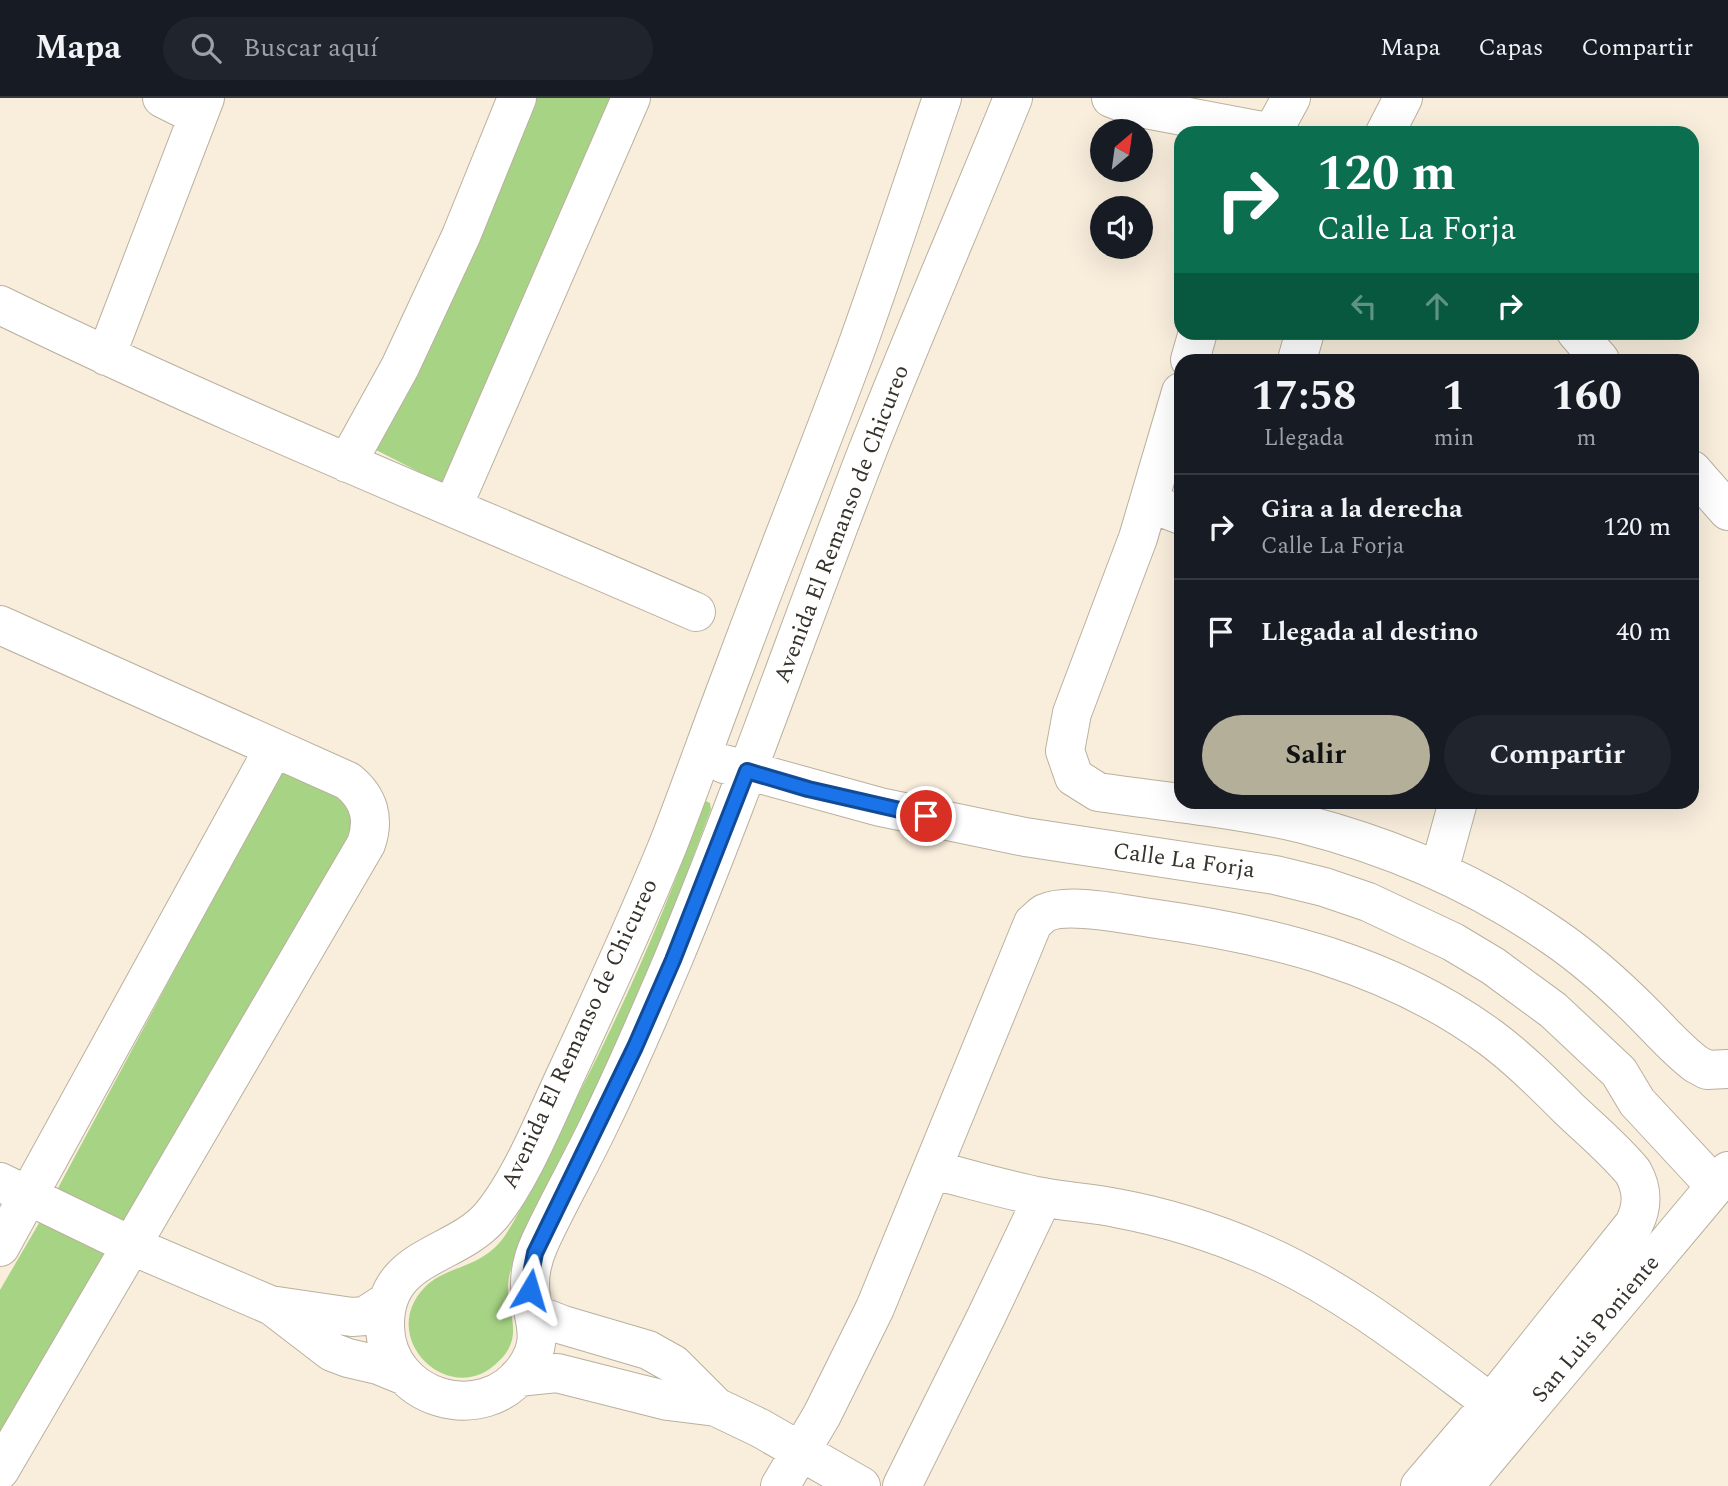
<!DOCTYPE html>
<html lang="es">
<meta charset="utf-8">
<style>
:root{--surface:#171b24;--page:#20242c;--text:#f1f3f6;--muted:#9ea1a6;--line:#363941;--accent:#b3af99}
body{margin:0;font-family:Spectral,serif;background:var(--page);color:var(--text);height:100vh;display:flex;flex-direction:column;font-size:26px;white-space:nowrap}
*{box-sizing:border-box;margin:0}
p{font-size:23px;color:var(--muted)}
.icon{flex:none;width:38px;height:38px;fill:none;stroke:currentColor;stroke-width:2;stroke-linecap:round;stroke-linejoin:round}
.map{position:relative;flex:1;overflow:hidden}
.drawer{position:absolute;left:1174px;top:256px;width:525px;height:455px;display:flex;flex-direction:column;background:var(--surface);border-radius:21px;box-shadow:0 7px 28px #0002}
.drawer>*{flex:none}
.banner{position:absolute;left:1174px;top:28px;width:525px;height:214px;border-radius:21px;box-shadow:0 7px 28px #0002;background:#0b6e4f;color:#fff;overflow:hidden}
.needle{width:46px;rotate:29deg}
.tools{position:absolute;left:1090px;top:21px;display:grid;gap:14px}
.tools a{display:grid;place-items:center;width:63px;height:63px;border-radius:50%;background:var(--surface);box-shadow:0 7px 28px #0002;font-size:35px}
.pin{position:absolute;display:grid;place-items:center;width:60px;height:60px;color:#fff;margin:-30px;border:4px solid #fff;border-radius:50%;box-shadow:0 2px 7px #0007}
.me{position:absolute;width:77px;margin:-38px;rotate:7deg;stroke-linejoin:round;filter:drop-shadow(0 0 5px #0008)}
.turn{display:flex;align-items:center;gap:24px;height:147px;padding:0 28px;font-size:32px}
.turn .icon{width:91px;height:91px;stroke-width:2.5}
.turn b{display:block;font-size:49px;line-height:60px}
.lanes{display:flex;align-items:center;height:66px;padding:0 28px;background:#0003;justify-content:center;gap:35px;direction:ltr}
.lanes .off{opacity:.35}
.eta{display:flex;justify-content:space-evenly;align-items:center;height:119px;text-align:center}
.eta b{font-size:42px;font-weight:700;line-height:49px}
.button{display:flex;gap:14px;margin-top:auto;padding:14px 28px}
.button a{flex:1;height:80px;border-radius:42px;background:var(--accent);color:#111;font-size:28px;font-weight:700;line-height:80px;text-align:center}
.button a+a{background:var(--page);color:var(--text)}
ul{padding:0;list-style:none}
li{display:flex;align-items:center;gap:21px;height:105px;padding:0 28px;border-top:2px solid var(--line)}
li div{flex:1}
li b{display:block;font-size:26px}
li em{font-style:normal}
header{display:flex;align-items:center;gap:42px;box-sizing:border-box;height:98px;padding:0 35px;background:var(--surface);border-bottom:2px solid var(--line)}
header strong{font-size:33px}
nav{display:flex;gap:38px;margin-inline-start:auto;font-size:24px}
.search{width:490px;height:63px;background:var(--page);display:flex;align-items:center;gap:18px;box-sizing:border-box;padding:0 24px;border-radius:38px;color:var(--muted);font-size:26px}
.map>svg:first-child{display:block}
</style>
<header>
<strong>Mapa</strong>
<div class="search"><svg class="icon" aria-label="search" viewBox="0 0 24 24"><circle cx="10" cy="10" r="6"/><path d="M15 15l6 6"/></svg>Buscar aquí</div>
<nav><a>Mapa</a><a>Capas</a><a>Compartir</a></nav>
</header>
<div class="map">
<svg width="1728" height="1388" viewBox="0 0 1728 1388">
<rect width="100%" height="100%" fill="#f9eedc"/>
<path fill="#a7d384" d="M534 0H614L443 386 376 352Z
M286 664 348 698 358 730 0 1354V1192L42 1120Z
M706 703 710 705 711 711C684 782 659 855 628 925 607 972 582 1017 559 1063 545 1089 534 1116 523 1143 516 1157 509 1171 508 1187 507 1216 525 1238 499 1263 451 1313 375 1240 425 1189 447 1167 481 1171 504 1139 521 1115 536 1077 551 1049 610 939 663 824 703 705Z"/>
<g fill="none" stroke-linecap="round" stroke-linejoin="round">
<g stroke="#bab09f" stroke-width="40">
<path id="minor" d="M162 0 198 18
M942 0C913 84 886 168 856 251 817 357 774 462 735 568 712 628 691 688 668 747 636 825 601 901 566 976 546 1019 520 1084 490 1119 454 1160 383 1157 385 1229 387 1301 483 1330 525 1271 548 1238 530 1220 530 1186 530 1171 534 1157 540 1144 559 1103 581 1065 600 1025 626 972 649 918 672 864 742 696 801 524 867 354 914 235 965 118 1013 0
M1111 0 1135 9 1273 35
M1272 35 1291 0
M1385 35 1403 0
M0 207C228 318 464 413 696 514
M1576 234 1600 262
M106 258 205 0
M1190 262 1198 234
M1297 262 1305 234
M1181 294 1138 440 1072 615 1065 653 1074 679 1098 694C1166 704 1236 710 1303 726 1392 749 1478 786 1554 839 1586 861 1615 887 1642 914 1660 932 1676 951 1696 966L1707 972 1728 971
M347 365 400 269 461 138 517 0
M1692 372 1728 413
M1150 405 1181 417
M453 408 631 0
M0 527 348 683C369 700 375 721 366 746L0 1372
M724 666 880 709 1025 739 1275 777 1324 789 1368 804 1453 844 1493 868 1553 912 1619 974 1637 1004 1715 1088
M1439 773 1458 704
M933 1072C970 1081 1006 1092 1042 1099 1067 1104 1092 1105 1116 1110 1165 1119 1213 1134 1259 1154 1344 1191 1417 1250 1491 1305
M0 1084 130 1147 270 1207 352 1219 365 1218 388 1203
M0 1149 274 650
M272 1208 332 1254 348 1260 378 1267 405 1278
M535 1216 563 1227 648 1252 673 1266 716 1309
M518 1279 557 1275 668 1303 716 1309 760 1330 861 1388
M780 1388 822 1317 875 1210 1033 825C1037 822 1041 817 1045 815 1068 804 1124 816 1150 820 1272 837 1390 866 1491 940 1519 961 1544 986 1569 1011 1591 1032 1614 1051 1633 1074 1643 1092 1643 1108 1634 1126L1491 1305 1420 1388
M902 1388 986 1219 1043 1099
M1464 1388 1728 1073"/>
</g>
<use href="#minor" stroke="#fff" stroke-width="38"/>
</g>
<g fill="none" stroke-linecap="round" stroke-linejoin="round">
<g stroke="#114b97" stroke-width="18">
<path id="route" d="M530 1192V1181L535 1155 635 949 673 862 747 673 808 691 926 718"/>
</g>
<use href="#route" stroke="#1a73e8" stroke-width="12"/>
</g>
<g text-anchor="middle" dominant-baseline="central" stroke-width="5" stroke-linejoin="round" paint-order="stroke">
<g font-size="23" fill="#37332c" stroke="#fff">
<text transform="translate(842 426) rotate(-69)">Avenida El Remanso de Chicureo</text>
<text transform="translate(1184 763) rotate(8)">Calle La Forja</text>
<text transform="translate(580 936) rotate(-65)">Avenida El Remanso de Chicureo</text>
<text transform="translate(1596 1231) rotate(-50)">San Luis Poniente</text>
</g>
</g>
</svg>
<div class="tools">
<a><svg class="needle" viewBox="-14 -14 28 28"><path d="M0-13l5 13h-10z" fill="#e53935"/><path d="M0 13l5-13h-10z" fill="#9ea1a6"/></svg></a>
<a><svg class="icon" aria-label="sound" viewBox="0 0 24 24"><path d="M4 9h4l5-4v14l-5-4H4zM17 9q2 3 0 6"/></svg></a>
</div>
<div class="pin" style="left:926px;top:718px;background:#d93025"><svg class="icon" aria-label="arrive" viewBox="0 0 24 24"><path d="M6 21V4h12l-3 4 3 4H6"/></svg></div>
<svg class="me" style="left:530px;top:1192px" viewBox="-20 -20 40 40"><path d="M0-17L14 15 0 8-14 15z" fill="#1a73e8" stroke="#fff" stroke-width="4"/></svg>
<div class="banner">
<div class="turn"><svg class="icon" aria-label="right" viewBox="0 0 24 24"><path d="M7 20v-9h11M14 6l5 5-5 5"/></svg><div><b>120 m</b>Calle La Forja</div></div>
<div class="lanes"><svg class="icon off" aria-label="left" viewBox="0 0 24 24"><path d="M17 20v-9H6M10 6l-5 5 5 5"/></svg><svg class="icon off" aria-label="ahead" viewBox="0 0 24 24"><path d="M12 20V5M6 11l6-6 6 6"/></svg><svg class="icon" aria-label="right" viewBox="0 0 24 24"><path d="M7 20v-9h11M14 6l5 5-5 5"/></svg></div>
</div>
<section class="drawer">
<div class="eta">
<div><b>17:58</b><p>Llegada</p></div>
<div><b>1</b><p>min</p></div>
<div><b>160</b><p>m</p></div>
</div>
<ul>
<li><svg class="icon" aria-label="right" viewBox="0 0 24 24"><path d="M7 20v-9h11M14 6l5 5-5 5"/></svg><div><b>Gira a la derecha</b><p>Calle La Forja</p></div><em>120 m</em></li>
<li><svg class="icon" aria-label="arrive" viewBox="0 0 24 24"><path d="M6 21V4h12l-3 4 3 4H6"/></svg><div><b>Llegada al destino</b></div><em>40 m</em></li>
</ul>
<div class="button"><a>Salir</a><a>Compartir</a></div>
</section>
</div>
